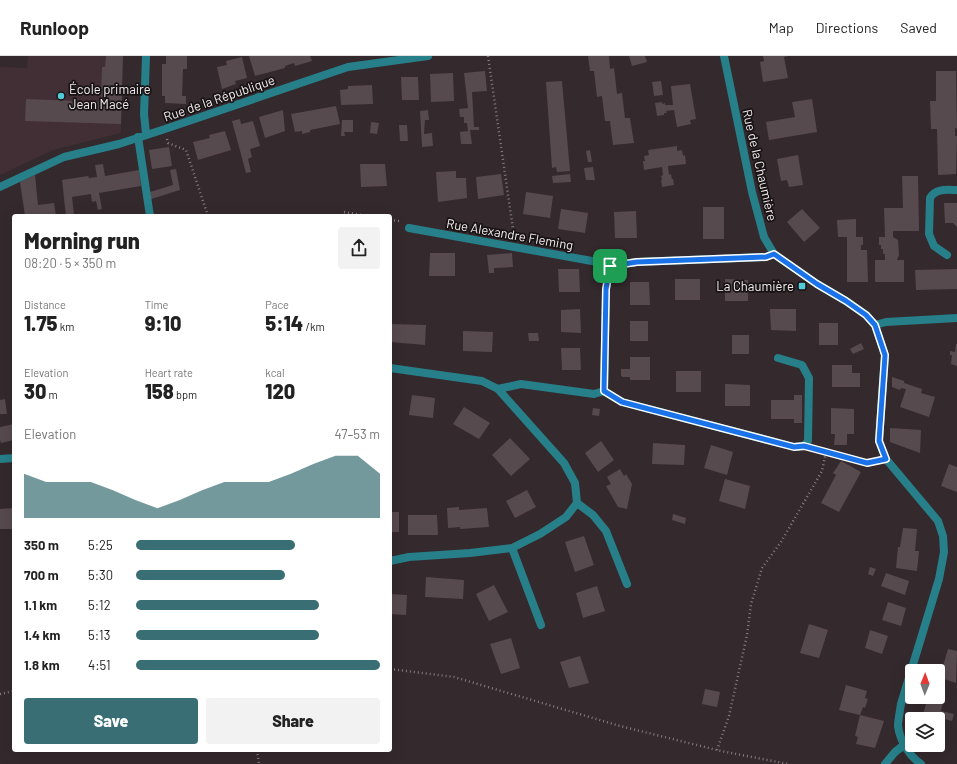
<!DOCTYPE html>
<meta charset="utf-8">
<style>
body{margin:0;font-family:Barlow,sans-serif;background:#f2f2f2;color:#222;height:100vh;display:flex;flex-direction:column;font-size:15px;white-space:nowrap}
*{box-sizing:border-box;margin:0}
p{font-size:13px;color:#767676}
.icon{flex:none;width:22px;height:22px;fill:none;stroke:currentColor;stroke-width:2;stroke-linecap:round;stroke-linejoin:round}
.map{position:relative;flex:1;overflow:hidden}
.sheet{position:absolute;left:12px;top:158px;width:380px;height:538px;display:flex;flex-direction:column;background:#fff;border-radius:4px;box-shadow:0 4px 16px #0002}
.sheet>*{flex:none}
.needle{width:26px;rotate:1deg}
.tools{position:absolute;left:905px;top:608px;display:grid;gap:8px}
.tools a{display:grid;place-items:center;width:40px;height:40px;border-radius:4px;background:#fff;box-shadow:0 4px 16px #0002;font-size:20px}
.pin{position:absolute;display:grid;place-items:center;width:34px;height:34px;color:#fff;margin:-17px;border-radius:8px;box-shadow:0 2px 6px #0006}
.round{display:grid;place-items:center;flex:none;width:42px;height:42px;border-radius:4px;background:#f2f2f2}
.head{display:flex;align-items:center;justify-content:space-between;height:68px;padding:0 12px}
h1{font-size:22px;font-weight:800;line-height:30px}
.figures{display:grid;grid-template-columns:repeat(3,1fr);gap:6px;height:68px;padding:4px 12px}
.figures div{display:grid;align-content:center}
.figures b{font-size:20px;font-weight:800}
.figures small{font-size:11px;font-weight:400}
.figures p{font-size:11px}
.chart{height:112px;padding:8px 12px}
.chart p{display:flex;justify-content:space-between}
.chart svg{width:100%;height:72px;margin-top:4px;fill:#386e74;opacity:.7}
.primary-button{display:flex;gap:8px;margin-top:auto;padding:8px 12px}
.primary-button a{flex:1;height:46px;border-radius:4px;background:#386e74;color:#fff;font-size:16px;font-weight:800;line-height:46px;text-align:center}
.primary-button a+a{background:#f2f2f2;color:#222}
ul{padding:0 12px;list-style:none;font-size:13px}
li{display:grid;grid-template-columns:64px 48px 1fr;align-items:center;height:30px}
li i{height:10px;border-radius:5px;background:#386e74}
header{display:flex;align-items:center;gap:24px;box-sizing:border-box;height:56px;padding:0 20px;background:#fff;border-bottom:1px solid #e0e0e0}
header strong{font-size:19px}
nav{display:flex;gap:22px;margin-inline-start:auto;font-size:14px}
.map>svg:first-child{display:block}
</style>
<header>
<strong>Runloop</strong>
<nav><a>Map</a><a>Directions</a><a>Saved</a></nav>
</header>
<div class="map">
<svg width="957" height="708" viewBox="0 0 957 708">
<rect width="100%" height="100%" fill="#34292c"/>
<path fill="#422f35" d="M 28,0 L 122,0 L 121,77 L 53,94 L 0,119 L 0,11 L 27,12 Z"/>
<path fill="#574a4e" d="M 106,0 L 123,0 L 121,68 L 25,65 L 26,43 L 101,46 L 102,11 L 105,11 Z
M 166,0 L 187,0 L 187,13 L 183,13 L 182,40 L 186,40 L 186,48 L 165,47 L 165,40 L 162,40 L 162,8 L 166,8 Z
M 249,0 L 310,0 L 312,5 L 295,10 L 294,7 L 285,10 L 285,12 L 255,20 Z
M 588,0 L 609,0 L 610,13 L 614,12 L 617,38 L 622,37 L 625,62 L 630,62 L 634,87 L 613,89 L 610,65 L 605,65 L 602,40 L 597,41 L 594,15 L 590,15 Z
M 629,0 L 645,0 L 647,6 L 632,10 Z
M 763,0 L 788,0 L 784,1 L 788,22 L 763,26 L 760,6 L 764,5 Z
M 242,1 L 247,22 L 235,25 L 236,28 L 222,33 L 217,11 L 227,9 L 226,5 Z
M 485,15 L 487,35 L 472,36 L 474,71 L 479,71 L 479,74 L 470,74 L 472,88 L 461,88 L 460,76 L 468,75 L 467,67 L 464,67 L 464,61 L 460,61 L 459,53 L 468,52 L 464,17 Z
M 936,15 L 956,15 L 957,73 L 955,72 L 955,80 L 957,80 L 956,118 L 938,119 L 937,73 L 931,73 L 930,45 L 936,45 Z
M 453,17 L 454,45 L 431,46 L 430,18 Z
M 401,21 L 418,21 L 419,44 L 402,44 Z
M 562,25 L 570,115 L 557,116 L 556,111 L 552,112 L 546,26 Z
M 661,25 L 663,39 L 654,40 L 652,26 Z
M 690,28 L 696,63 L 690,64 L 691,68 L 677,71 L 674,54 L 666,55 L 667,57 L 664,57 L 664,59 L 657,60 L 655,47 L 662,46 L 662,48 L 665,47 L 665,49 L 673,49 L 671,30 Z
M 372,29 L 373,48 L 341,49 L 340,34 L 348,33 L 348,30 Z
M 812,43 L 817,76 L 769,84 L 766,66 L 795,61 L 792,46 Z
M 336,50 L 340,68 L 310,74 L 310,76 L 302,78 L 302,75 L 295,76 L 291,58 Z
M 283,54 L 285,75 L 265,82 L 259,61 Z
M 428,54 L 429,64 L 425,64 L 424,78 L 432,77 L 433,90 L 422,91 L 420,55 Z
M 240,63 L 241,68 L 253,65 L 260,90 L 250,93 L 252,101 L 248,103 L 251,116 L 246,117 L 232,65 Z
M 342,64 L 353,64 L 353,76 L 344,76 L 345,80 L 341,80 Z
M 371,66 L 379,67 L 377,78 L 370,77 Z
M 399,69 L 407,69 L 408,85 L 400,85 Z
M 225,75 L 231,94 L 198,104 L 193,86 L 210,82 L 209,79 Z
M 677,90 L 677,95 L 682,94 L 683,100 L 685,99 L 686,108 L 668,110 L 669,119 L 671,118 L 672,123 L 673,123 L 674,129 L 662,131 L 661,124 L 662,124 L 661,120 L 663,119 L 662,111 L 644,114 L 643,105 L 645,105 L 644,100 L 649,99 L 648,94 Z
M 169,91 L 172,110 L 152,113 L 149,94 Z
M 590,94 L 592,106 L 588,106 L 586,95 Z
M 798,99 L 803,129 L 789,131 L 787,124 L 781,125 L 777,103 Z
M 103,108 L 105,120 L 139,114 L 141,130 L 99,137 L 102,153 L 98,154 L 96,145 L 92,146 L 91,138 L 72,141 L 74,158 L 66,160 L 62,124 L 88,120 L 89,122 L 97,121 L 95,109 Z
M 360,108 L 385,108 L 387,130 L 361,131 Z
M 593,111 L 595,124 L 586,124 L 584,112 Z
M 176,113 L 180,134 L 151,143 L 150,136 L 173,129 L 170,114 Z
M 456,115 L 456,122 L 466,122 L 467,142 L 438,146 L 436,116 Z
M 501,118 L 504,139 L 478,143 L 476,121 Z
M 570,118 L 571,126 L 553,127 L 552,120 Z
M 35,119 L 38,149 L 54,147 L 56,160 L 25,160 L 20,126 Z
M 902,120 L 918,120 L 919,175 L 893,175 L 893,181 L 898,184 L 899,199 L 897,204 L 904,204 L 904,226 L 875,226 L 875,204 L 885,204 L 885,198 L 883,198 L 883,193 L 881,193 L 881,189 L 879,189 L 879,181 L 885,181 L 884,152 L 903,152 Z
M 526,136 L 553,140 L 550,162 L 523,158 Z
M 944,147 L 957,147 L 957,171 L 953,167 L 945,167 Z
M 703,151 L 724,151 L 724,183 L 703,183 Z
M 561,153 L 588,157 L 585,177 L 558,173 Z
M 802,153 L 820,172 L 804,186 L 787,166 Z
M 636,155 L 637,182 L 615,182 L 614,156 Z
M 856,163 L 856,181 L 863,181 L 863,189 L 861,189 L 861,194 L 867,194 L 868,226 L 847,226 L 847,181 L 838,181 L 837,164 Z
M 430,197 L 455,197 L 455,220 L 429,220 Z
M 512,197 L 513,211 L 494,212 L 494,217 L 489,217 L 487,199 Z
M 558,213 L 579,213 L 580,236 L 559,236 Z
M 957,213 L 957,233 L 916,234 L 915,214 Z
M 675,223 L 700,223 L 700,244 L 675,244 Z
M 725,223 L 748,224 L 748,245 L 725,245 Z
M 630,226 L 649,226 L 650,249 L 630,249 Z
M 580,253 L 581,277 L 561,276 L 561,254 Z
M 770,253 L 796,253 L 796,275 L 771,274 Z
M 630,265 L 648,265 L 648,285 L 630,285 Z
M 819,267 L 838,267 L 838,289 L 819,289 Z
M 390,268 L 426,269 L 425,289 L 390,286 Z
M 463,275 L 493,276 L 492,296 L 463,295 Z
M 528,277 L 538,277 L 539,285 L 529,285 Z
M 732,279 L 749,279 L 749,298 L 732,298 Z
M 861,287 L 864,293 L 853,298 L 850,293 Z
M 956,288 L 957,288 L 957,310 L 951,308 L 952,299 L 950,299 L 950,295 L 955,296 Z
M 561,292 L 580,292 L 581,314 L 562,314 Z
M 630,301 L 650,301 L 650,324 L 630,324 L 630,321 L 623,321 L 621,320 L 621,313 L 630,313 Z
M 832,309 L 852,309 L 852,317 L 860,317 L 860,331 L 832,331 Z
M 676,315 L 701,315 L 701,336 L 676,336 Z
M 892,321 L 904,325 L 904,327 L 922,333 L 921,337 L 935,341 L 929,361 L 900,351 L 906,333 L 901,332 L 900,334 L 892,331 Z
M 725,328 L 750,329 L 750,350 L 725,350 Z
M 412,339 L 435,342 L 433,362 L 409,359 Z
M 794,339 L 802,339 L 802,367 L 794,367 L 794,363 L 771,363 L 771,344 L 794,344 Z
M 5,343 L 7,358 L 0,358 L 0,344 Z
M 464,351 L 490,367 L 479,383 L 453,368 Z
M 593,352 L 600,353 L 599,360 L 592,359 Z
M 831,352 L 854,353 L 854,378 L 847,378 L 847,389 L 834,389 L 835,378 L 831,378 Z
M 14,368 L 14,384 L 1,387 L 0,384 L 0,371 Z
M 890,372 L 921,374 L 920,397 L 890,386 Z
M 510,382 L 530,403 L 511,420 L 492,399 Z
M 601,385 L 614,404 L 598,416 L 585,397 Z
M 653,387 L 685,389 L 684,409 L 652,408 Z
M 711,389 L 733,396 L 727,419 L 704,412 Z
M 841,405 L 861,416 L 839,456 L 821,447 L 836,419 L 833,417 Z
M 949,408 L 957,411 L 957,436 L 941,430 Z
M 620,413 L 624,420 L 626,418 L 632,428 L 627,453 L 618,451 L 606,430 L 611,428 L 607,421 Z
M 725,423 L 750,430 L 745,453 L 719,445 Z
M 527,434 L 536,451 L 515,462 L 506,445 Z
M 459,451 L 459,454 L 487,452 L 489,471 L 460,473 L 460,471 L 448,472 L 447,452 Z
M 14,452 L 14,473 L 0,473 L 0,453 Z
M 390,456 L 399,456 L 399,476 L 390,476 Z
M 673,458 L 686,462 L 685,468 L 672,464 Z
M 408,459 L 437,459 L 438,479 L 408,479 Z
M 903,472 L 917,473 L 915,495 L 919,495 L 917,515 L 896,512 L 898,491 L 900,491 Z
M 584,480 L 594,509 L 575,516 L 565,486 Z
M 870,511 L 876,513 L 873,520 L 868,518 Z
M 886,517 L 909,525 L 905,539 L 881,530 Z
M 426,521 L 464,524 L 463,543 L 425,541 Z
M 494,529 L 508,556 L 489,565 L 476,538 Z
M 597,530 L 605,555 L 583,562 L 576,537 Z
M 390,538 L 407,539 L 406,559 L 390,558 Z
M 888,546 L 906,552 L 901,570 L 882,564 Z
M 809,568 L 828,574 L 819,602 L 800,597 Z
M 870,574 L 888,580 L 882,598 L 865,592 Z
M 511,582 L 520,612 L 501,618 L 490,588 Z
M 948,593 L 957,595 L 956,627 L 938,621 L 941,609 L 943,610 Z
M 580,600 L 589,627 L 569,632 L 560,606 Z
M 846,629 L 867,635 L 865,642 L 868,643 L 865,652 L 863,651 L 860,659 L 839,654 Z
M 705,633 L 720,636 L 717,651 L 702,648 Z
M 938,640 L 944,642 L 941,655 L 954,658 L 952,665 L 945,663 L 946,660 L 940,658 L 939,662 L 923,658 L 928,641 L 938,641 Z
M 860,659 L 884,665 L 875,692 L 856,688 L 858,681 L 855,680 Z"/>
<g fill="none" stroke-linecap="round" stroke-linejoin="round">
<path stroke="#877d80" stroke-width="2.5" stroke-dasharray="1 3" stroke-linecap="butt" d="M 488,0 L 514,180
M 167,83 L 168,87 L 186,94 L 208,160
M 344,160 L 344,156 L 368,160
M 390,164 L 399,165
M 816,393 L 867,407 L 875,405
M 390,613 L 454,621 L 620,670 L 721,695 L 788,708
M 0,638 L 14,635
M 257,694 L 259,708
M 717,694 L 729,660 L 747,579 L 751,548 L 762,512 L 781,486 L 822,415 L 826,396"/>
<path stroke="#267f89" stroke-width="8" d="M 138,81 L 150,160
M 947,199 L 934,190 L 929,178 L 930,142 C 936,132 947,134 957,134
M 885,708 L 895,696 L 904,689"/>
<path stroke="#267f89" stroke-width="8" d="M 724,0 L 752,136 L 764,181 L 774,198 L 817,228 L 846,245 L 866,259 L 875,269 L 885,299 L 879,385 L 886,403 L 938,465 L 943,480 L 944,496 L 939,523 L 901,648 C 900,655 898,664 898,670 C 900,685 909,700 921,708
M 146,78 L 144,58 L 146,0
M 0,131 L 64,101 L 119,88 L 162,74 L 348,11 L 428,0
M 409,172 L 592,205 L 610,210 L 637,206 L 766,201 L 774,198
M 610,210 L 606,233 L 604,335 L 622,346 L 794,391 L 804,390 L 808,385 L 809,322 L 802,309 L 778,302
M 875,269 L 886,266 L 957,262
M 390,312 L 482,325 L 498,333 L 564,407 L 575,427 L 577,447 L 593,459 L 606,475 L 627,528
M 498,333 L 521,328 L 594,338 L 604,335
M 0,403 L 14,402
M 512,492 L 540,478 L 566,461 L 577,447
M 390,505 L 409,501 L 470,497 L 512,492 L 541,569"/>
</g>
<g fill="none" stroke-linecap="round" stroke-linejoin="round">
<defs>
<path id="route" d="M 774,198 L 817,228 L 846,245 L 866,259 L 875,269 L 885,299 L 879,385 L 886,403 L 867,407 L 804,390 L 794,391 L 622,346 L 604,335 L 606,233 L 610,210 L 637,206 L 766,201 Z"/>
</defs>
<use href="#route" stroke="#fff" stroke-width="8"/>
<use href="#route" stroke="#1a73e8" stroke-width="5"/>
</g>
<g fill="#52cbd9" stroke="#181314" stroke-width="1.5">
<circle cx="61" cy="40" r="4"/>
<rect x="798" y="226" width="8" height="8" rx="2"/>
</g>
<g text-anchor="middle" dominant-baseline="central" stroke-width="3.5" stroke-linejoin="round" paint-order="stroke">
<g font-size="13" fill="#f4ecee" stroke="#181314" text-anchor="start">
<text x="69" y="33">École primaire<tspan x="69" dy="15">Jean Macé</tspan></text>
<text x="794" y="230" text-anchor="end">La Chaumière</text>
</g>
<g font-size="13" fill="#f4ecee" stroke="#181314">
<text transform="translate(219 42) rotate(-19)">Rue de la République</text>
<text transform="translate(760 109) rotate(77)">Rue de la Chaumière</text>
<text transform="translate(510 178) rotate(10)">Rue Alexandre Fleming</text>
</g>
</g>
</svg>
<div class="tools">
<a><svg class="needle" viewBox="-14 -14 28 28"><path d="M0-13l5 13h-10z" fill="#e53935"/><path d="M0 13l5-13h-10z" fill="#767676"/></svg></a>
<a><svg class="icon" aria-label="layers" viewBox="0 0 24 24"><path d="M12 4l9 5-9 5-9-5zM3 14l9 5 9-5"/></svg></a>
</div>
<div class="pin" style="left:610px;top:210px;background:#1e9e55"><svg class="icon" aria-label="arrive" viewBox="0 0 24 24"><path d="M6 21V4h12l-3 4 3 4H6"/></svg></div>
<section class="sheet">
<div class="head"><div><h1>Morning run</h1><p>08:20 · 5 × 350 m</p></div><a class="round"><svg class="icon" aria-label="share" viewBox="0 0 24 24"><path d="M12 15V3M7 8l5-5 5 5M5 13v7h14v-7"/></svg></a></div>
<div class="figures">
<div><p>Distance</p><b>1.75<small> km</small></b></div>
<div><p>Time</p><b>9:10</b></div>
<div><p>Pace</p><b>5:14<small> /km</small></b></div>
</div>
<div class="figures">
<div><p>Elevation</p><b>30<small> m</small></b></div>
<div><p>Heart rate</p><b>158<small> bpm</small></b></div>
<div><p>kcal</p><b>120</b></div>
</div>
<div class="chart"><p><span>Elevation</span>47–53 m</p>
<svg viewBox="0 0 160 44" preserveAspectRatio="none"><path d="M0 44V17L10 22L20 22L30 22L40 27L50 33L60 38L70 33L80 27L90 22L100 22L110 22L120 17L130 11L140 6L150 6L160 17V44z"/></svg>
</div>
<ul>
<li><b>350 m</b>5:25<i style="width:65%"></i></li>
<li><b>700 m</b>5:30<i style="width:61%"></i></li>
<li><b>1.1 km</b>5:12<i style="width:75%"></i></li>
<li><b>1.4 km</b>5:13<i style="width:75%"></i></li>
<li><b>1.8 km</b>4:51<i style="width:100%"></i></li>
</ul>
<div class="primary-button"><a>Save</a><a>Share</a></div>
</section>
</div>
